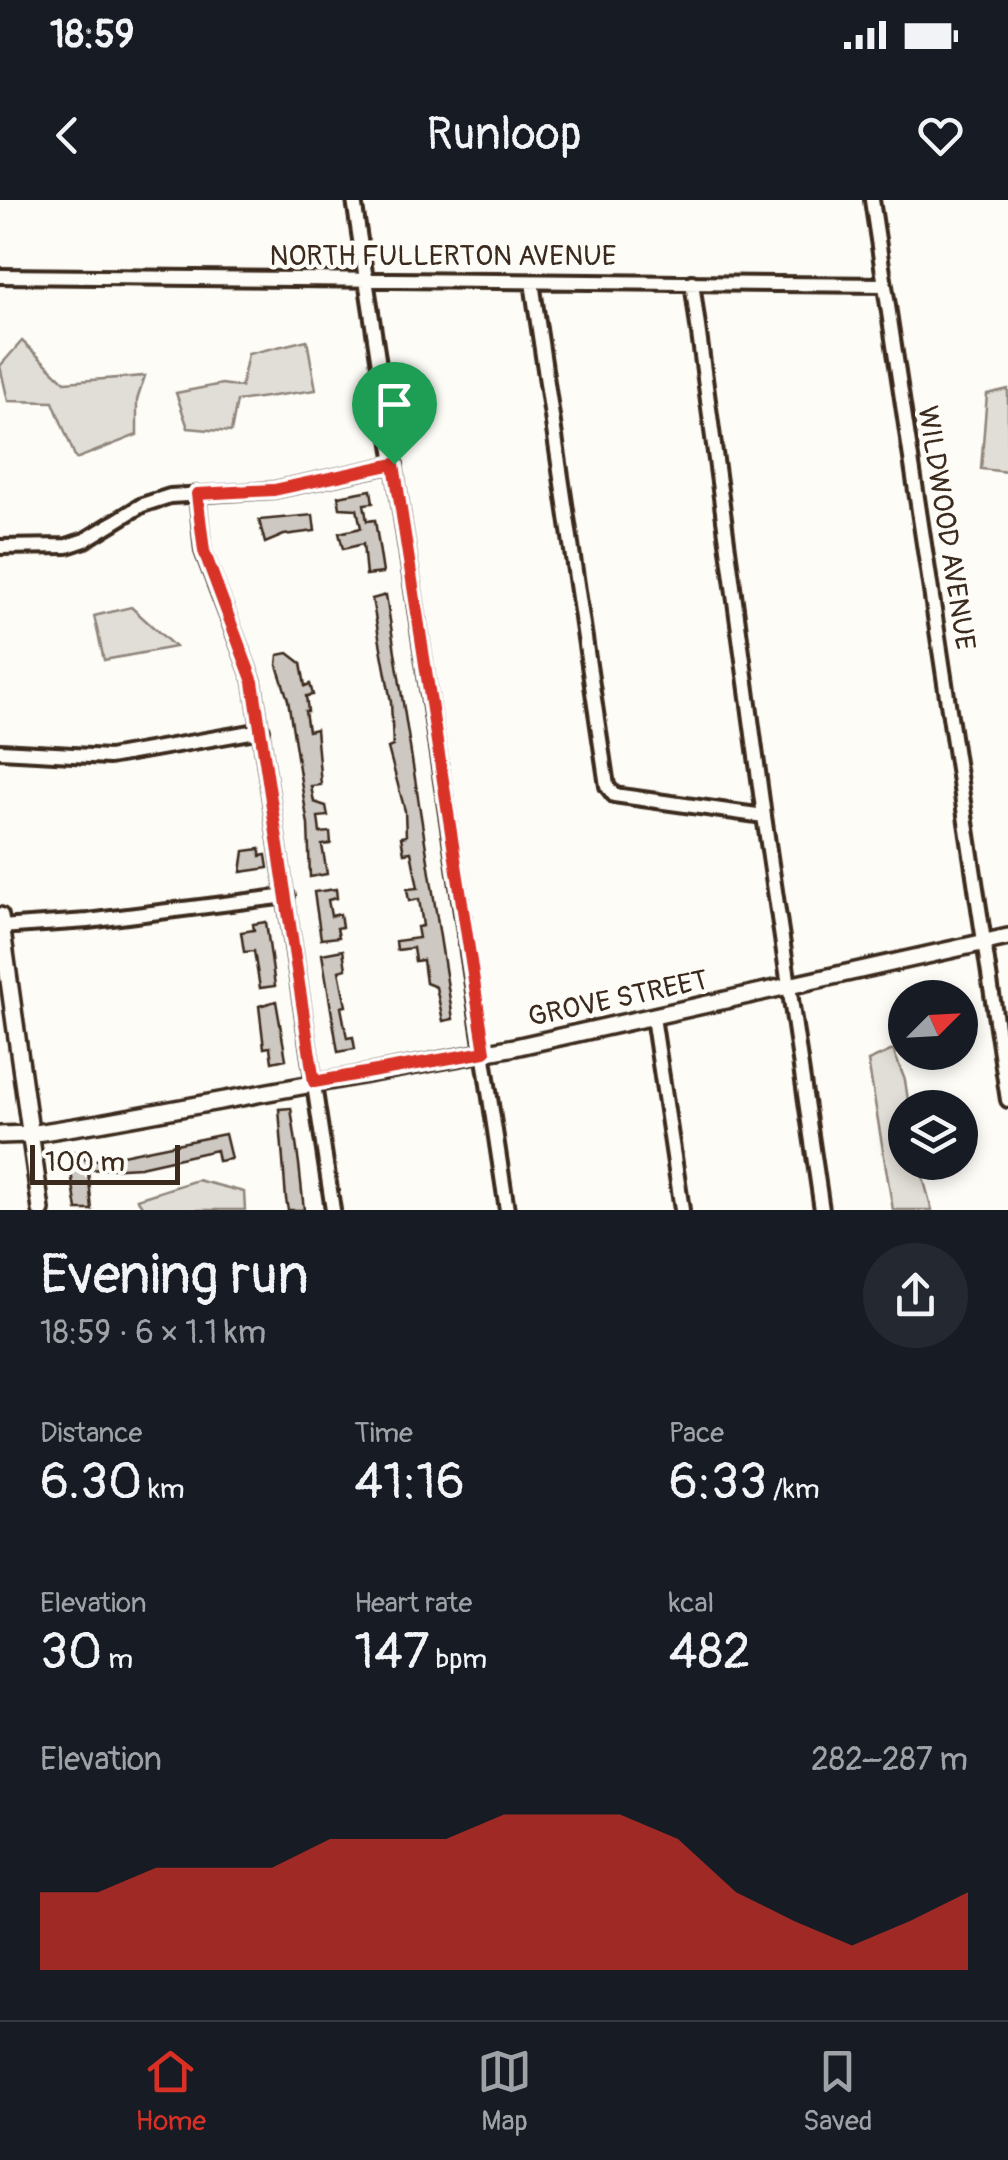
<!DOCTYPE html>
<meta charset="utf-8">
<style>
body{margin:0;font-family:Pangolin,sans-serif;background:#242831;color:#f1f3f6;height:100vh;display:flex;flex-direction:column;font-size:38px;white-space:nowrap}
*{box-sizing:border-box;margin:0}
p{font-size:32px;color:#9ea1a6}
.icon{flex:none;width:55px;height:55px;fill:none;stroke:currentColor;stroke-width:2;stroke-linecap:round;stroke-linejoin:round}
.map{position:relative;height:1010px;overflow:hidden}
.drawer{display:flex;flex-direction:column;background:#171b24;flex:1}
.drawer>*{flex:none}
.needle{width:65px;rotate:66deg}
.controls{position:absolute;left:888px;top:780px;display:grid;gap:20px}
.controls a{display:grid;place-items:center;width:90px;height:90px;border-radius:50%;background:#171b24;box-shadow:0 5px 15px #0003;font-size:50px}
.scale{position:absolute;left:30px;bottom:25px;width:150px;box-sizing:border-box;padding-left:10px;border:5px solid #3b2a1e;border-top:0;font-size:28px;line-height:35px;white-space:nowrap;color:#3b2a1e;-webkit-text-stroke:8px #fdfcf7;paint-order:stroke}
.pin{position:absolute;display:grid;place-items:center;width:85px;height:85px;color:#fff;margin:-102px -42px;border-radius:50% 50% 50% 0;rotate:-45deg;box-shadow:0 0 10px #0007}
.pin .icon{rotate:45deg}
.round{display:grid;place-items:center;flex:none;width:105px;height:105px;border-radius:52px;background:#242831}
.headline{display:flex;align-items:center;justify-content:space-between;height:170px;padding:0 40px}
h1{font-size:55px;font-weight:600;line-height:75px}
.stats{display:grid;grid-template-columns:repeat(3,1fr);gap:15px;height:170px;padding:10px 40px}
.stats div{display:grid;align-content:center}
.stats b{font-size:50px;font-weight:600}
.stats small{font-size:28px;font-weight:400}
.stats p{font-size:28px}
.chart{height:280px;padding:20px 40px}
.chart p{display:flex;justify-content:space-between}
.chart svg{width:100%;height:180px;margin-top:10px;fill:#d93025;opacity:.7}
.status{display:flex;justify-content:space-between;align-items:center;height:70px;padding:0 50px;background:#171b24;direction:ltr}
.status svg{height:28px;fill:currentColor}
header{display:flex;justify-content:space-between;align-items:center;height:130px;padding:0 40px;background:#171b24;font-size:45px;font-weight:600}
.tabs{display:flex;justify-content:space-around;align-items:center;height:140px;border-top:2px solid #363941;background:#171b24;font-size:28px;color:#9ea1a6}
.tabs a{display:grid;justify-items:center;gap:5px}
.tabs .on{color:#d93025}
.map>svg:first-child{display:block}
</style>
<div class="status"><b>18:59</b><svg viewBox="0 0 49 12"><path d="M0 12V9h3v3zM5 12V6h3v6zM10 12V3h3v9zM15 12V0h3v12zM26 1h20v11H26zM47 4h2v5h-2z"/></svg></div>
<header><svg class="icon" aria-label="back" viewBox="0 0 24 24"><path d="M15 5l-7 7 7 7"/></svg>Runloop<svg class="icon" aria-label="heart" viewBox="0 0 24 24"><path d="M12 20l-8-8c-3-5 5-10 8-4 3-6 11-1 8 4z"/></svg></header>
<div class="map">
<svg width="1008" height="1010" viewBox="0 0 1008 1010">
<rect width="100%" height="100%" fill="#fdfcf7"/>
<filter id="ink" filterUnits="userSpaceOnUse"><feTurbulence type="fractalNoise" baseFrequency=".01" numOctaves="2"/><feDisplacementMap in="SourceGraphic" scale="20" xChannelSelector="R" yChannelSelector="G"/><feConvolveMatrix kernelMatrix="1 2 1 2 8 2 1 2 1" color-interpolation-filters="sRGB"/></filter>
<g filter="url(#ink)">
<path fill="#e1ded7" stroke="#8e847a" stroke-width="2.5" d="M 307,140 L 316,190 L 237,201 L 231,232 L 188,228 L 176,193 L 222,184 L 241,187 L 248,154 Z
M 22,141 L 65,182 L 145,176 L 137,200 L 137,235 L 76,259 L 53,202 L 8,201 L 0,166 Z
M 1008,189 L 1008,272 L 981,269 L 987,194 Z
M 131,407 L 175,447 L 104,460 L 94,416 Z
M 893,850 L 905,880 L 909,907 L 905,908 L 905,962 L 919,963 L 932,1010 L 893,1010 L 868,861 Z
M 197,980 L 244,992 L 245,1010 L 145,1010 L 137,999 Z"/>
<path fill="#cdc8c2" stroke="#3b2a1e" stroke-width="2.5" d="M 371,290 L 373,303 L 364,304 L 367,321 L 375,320 L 383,373 L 366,375 L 363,344 L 343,349 L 339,333 L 361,328 L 357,309 L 340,308 L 338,296 Z
M 313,315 L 315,331 L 284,335 L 265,343 L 259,320 Z
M 386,395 L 453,819 L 443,821 L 436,787 L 426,783 L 423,760 L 415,761 L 413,748 L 397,750 L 396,741 L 419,738 L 417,727 L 423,726 L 419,699 L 409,701 L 407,689 L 418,688 L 411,652 L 404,653 L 401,637 L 406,636 L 405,611 L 388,548 L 393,546 L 391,502 L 372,399 Z
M 288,453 L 301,463 L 305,486 L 310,484 L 313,495 L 306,496 L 308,511 L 305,511 L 308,531 L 316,529 L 321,585 L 311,586 L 314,602 L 326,606 L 328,616 L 318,617 L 320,633 L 330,632 L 331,644 L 322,645 L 327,674 L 310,677 L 308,625 L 288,500 L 277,465 L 278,455 Z
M 260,649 L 260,656 L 266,655 L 268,668 L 241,672 L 244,651 Z
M 336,689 L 337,698 L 328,700 L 331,716 L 340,714 L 342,727 L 337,728 L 339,737 L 321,739 L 314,692 Z
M 266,722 L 275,786 L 260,788 L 254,751 L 244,752 L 241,732 L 254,730 L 253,724 Z
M 343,750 L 346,769 L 339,771 L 346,806 L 341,807 L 347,838 L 353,837 L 355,849 L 338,852 L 322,754 Z
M 276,801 L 286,859 L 272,862 L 270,847 L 264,848 L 259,806 Z
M 291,908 L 299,964 L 304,1010 L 288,1010 L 286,999 L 279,909 Z
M 225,934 L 231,959 L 218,961 L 216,950 L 140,967 L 88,970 L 92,1010 L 77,1010 L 68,953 L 83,951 L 84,959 L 98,960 Z"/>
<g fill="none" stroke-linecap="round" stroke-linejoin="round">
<defs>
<path id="minor" d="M 354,0 L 507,1010
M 872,0 L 1008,900
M 0,76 L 885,85
M 532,82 L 607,586 L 614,595 L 764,616
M 692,82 L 764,616 L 822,1010
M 197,294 L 203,351 L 253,482 L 333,1010
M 0,347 L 67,346 L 85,340 L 142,305 L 170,296 L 274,290 L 395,264
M 0,551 L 109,557 L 262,530
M 0,727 L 88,721 L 287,696
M 653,817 L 682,1010"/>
<path id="major" d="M 0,716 L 41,1010
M 0,935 L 30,934 L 99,923 L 515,847 L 1008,737"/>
</defs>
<use href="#minor" stroke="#3b2a1e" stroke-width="20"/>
<use href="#major" stroke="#3b2a1e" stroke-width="22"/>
<use href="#minor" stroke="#fdfcf7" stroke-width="12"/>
<use href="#major" stroke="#fdfcf7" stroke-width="15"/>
</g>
</g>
<g fill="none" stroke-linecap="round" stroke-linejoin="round" filter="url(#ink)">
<defs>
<path id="route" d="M 394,264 L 485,852 L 314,882 L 253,482 L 204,351 L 197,294 L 274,290 Z"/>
</defs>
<use href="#route" stroke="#fff" stroke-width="20"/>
<use href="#route" stroke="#d93025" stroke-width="12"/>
</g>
<g text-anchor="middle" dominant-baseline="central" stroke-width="9" stroke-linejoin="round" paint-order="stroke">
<g font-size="28" fill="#3b2a1e" stroke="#fdfcf7">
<text x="443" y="56">NORTH FULLERTON AVENUE</text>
<text transform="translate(946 328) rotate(81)">WILDWOOD AVENUE</text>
<text transform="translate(618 799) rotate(-12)">GROVE STREET</text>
</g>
</g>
</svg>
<div class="controls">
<a><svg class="needle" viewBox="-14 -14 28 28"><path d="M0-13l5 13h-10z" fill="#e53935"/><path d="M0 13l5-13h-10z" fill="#9ea1a6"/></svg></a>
<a><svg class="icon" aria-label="layers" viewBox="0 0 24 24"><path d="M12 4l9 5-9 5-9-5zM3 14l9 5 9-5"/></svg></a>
</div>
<div class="scale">100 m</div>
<div class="pin" style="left:394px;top:264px;background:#1e9e55"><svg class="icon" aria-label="arrive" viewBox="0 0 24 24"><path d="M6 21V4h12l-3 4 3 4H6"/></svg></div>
</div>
<section class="drawer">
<div class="headline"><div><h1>Evening run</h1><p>18:59 · 6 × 1.1 km</p></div><a class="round"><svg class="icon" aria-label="share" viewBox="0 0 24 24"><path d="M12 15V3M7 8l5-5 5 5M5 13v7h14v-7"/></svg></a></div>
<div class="stats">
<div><p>Distance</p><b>6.30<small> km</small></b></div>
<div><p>Time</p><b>41:16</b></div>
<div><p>Pace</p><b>6:33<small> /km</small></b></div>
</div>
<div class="stats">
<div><p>Elevation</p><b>30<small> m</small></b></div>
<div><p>Heart rate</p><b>147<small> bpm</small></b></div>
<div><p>kcal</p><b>482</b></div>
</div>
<div class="chart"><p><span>Elevation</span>282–287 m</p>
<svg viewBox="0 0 160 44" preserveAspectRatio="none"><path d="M0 44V25L10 25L20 19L30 19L40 19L50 12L60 12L70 12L80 6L90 6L100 6L110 12L120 25L130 32L140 38L150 32L160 25V44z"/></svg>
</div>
</section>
<nav class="tabs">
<a class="on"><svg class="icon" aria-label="home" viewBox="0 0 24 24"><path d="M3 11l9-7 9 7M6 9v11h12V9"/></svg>Home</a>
<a><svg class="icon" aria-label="map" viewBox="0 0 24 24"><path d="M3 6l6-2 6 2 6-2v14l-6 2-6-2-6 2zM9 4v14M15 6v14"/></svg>Map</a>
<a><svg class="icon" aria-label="saved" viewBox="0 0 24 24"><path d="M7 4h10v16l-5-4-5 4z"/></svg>Saved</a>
</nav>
